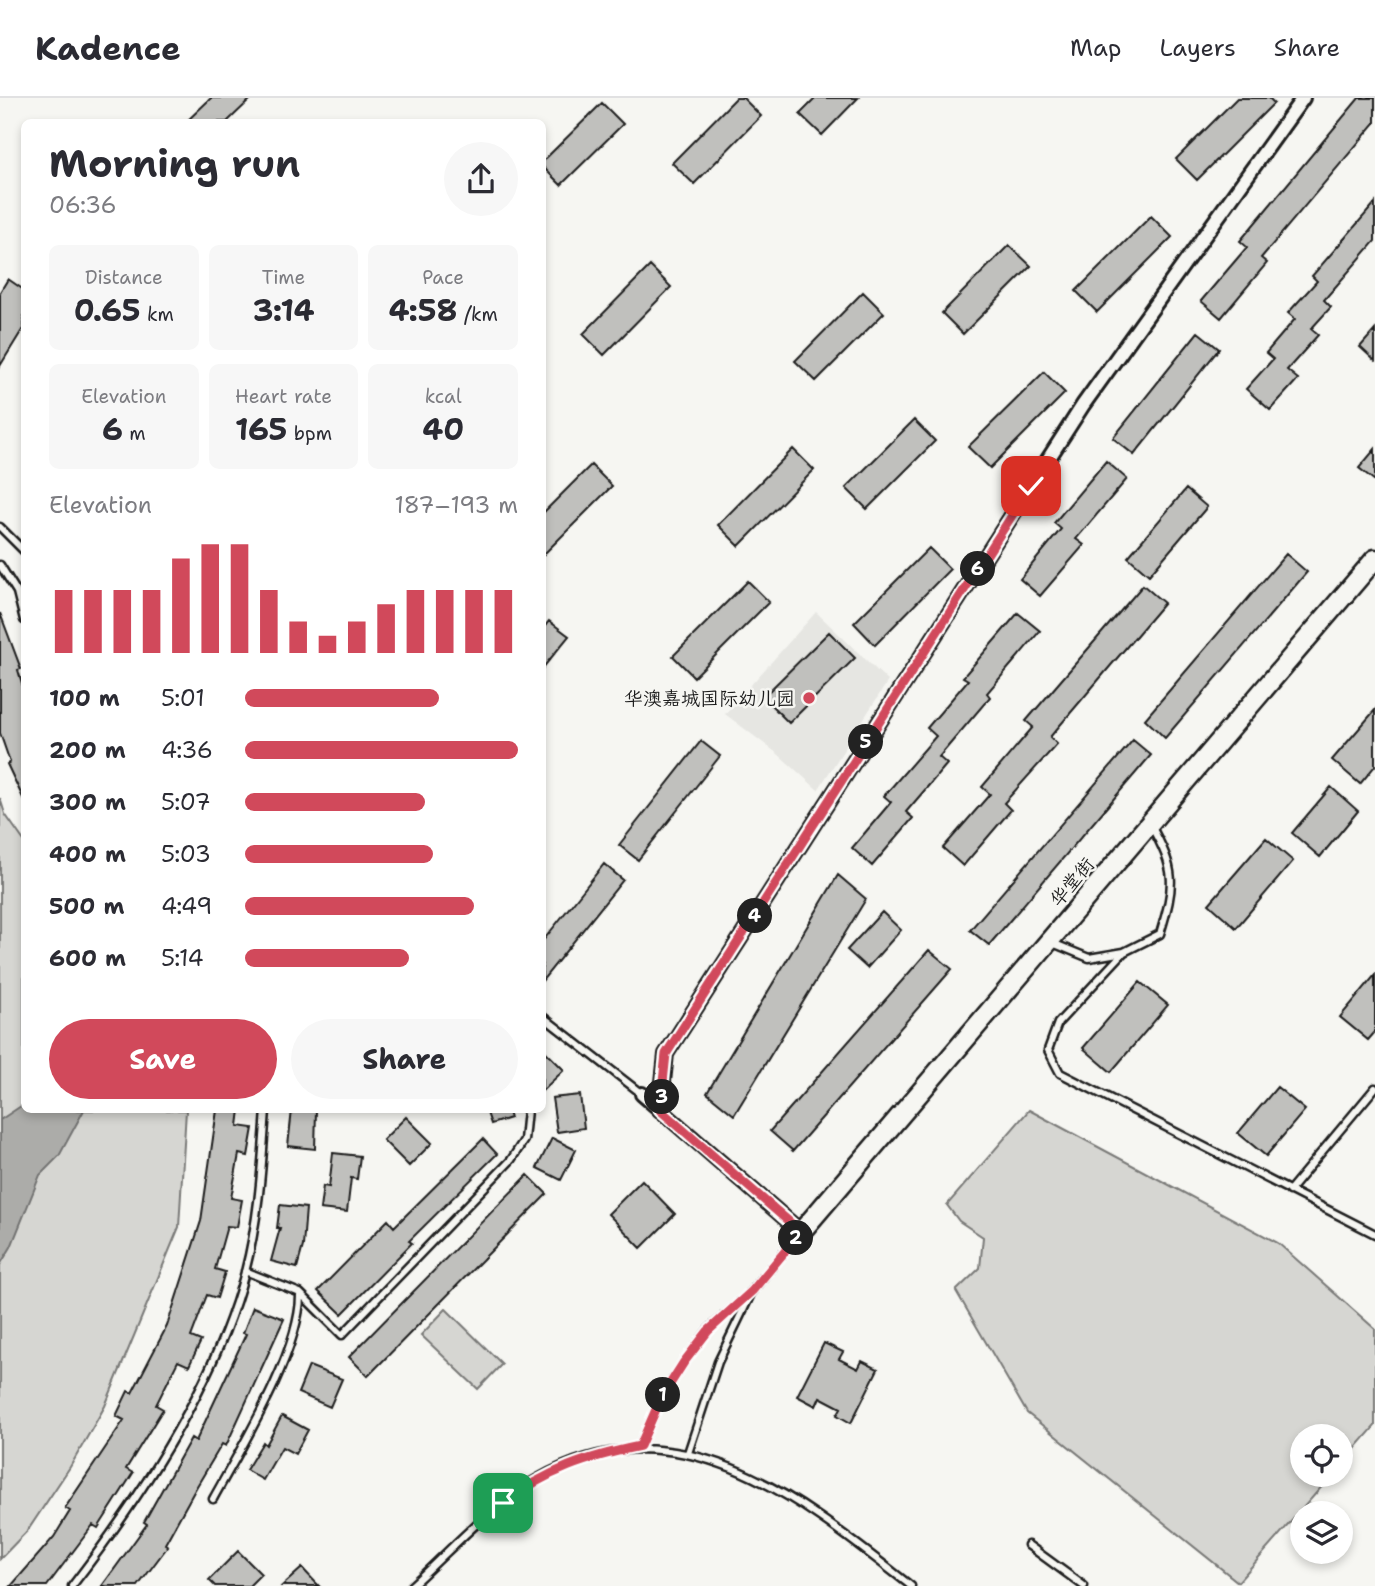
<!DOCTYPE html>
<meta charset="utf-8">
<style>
body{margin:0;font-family:"Shantell Sans","LXGW WenKai TC",sans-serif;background:#f7f7f7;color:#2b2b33;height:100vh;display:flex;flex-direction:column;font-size:26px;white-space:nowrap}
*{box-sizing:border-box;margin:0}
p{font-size:23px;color:#7c7c81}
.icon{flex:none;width:38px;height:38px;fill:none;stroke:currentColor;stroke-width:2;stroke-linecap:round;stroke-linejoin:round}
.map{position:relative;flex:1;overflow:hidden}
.drawer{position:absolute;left:21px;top:21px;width:525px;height:994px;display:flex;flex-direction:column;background:#fff;border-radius:10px;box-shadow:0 4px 10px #0003}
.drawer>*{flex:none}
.buttons{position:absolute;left:1290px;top:1326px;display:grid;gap:14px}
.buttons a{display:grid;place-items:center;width:63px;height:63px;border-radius:50%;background:#fff;box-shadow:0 4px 10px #0003;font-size:35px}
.pin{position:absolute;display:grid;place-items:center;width:60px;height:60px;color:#fff;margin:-30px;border-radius:14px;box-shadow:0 4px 10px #0006}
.km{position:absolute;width:35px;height:35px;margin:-18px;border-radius:50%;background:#222;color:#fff;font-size:19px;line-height:35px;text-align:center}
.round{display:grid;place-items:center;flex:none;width:74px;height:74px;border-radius:37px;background:#f7f7f7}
.head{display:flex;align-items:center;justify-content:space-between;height:119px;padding:0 28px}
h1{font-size:38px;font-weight:700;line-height:52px}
.metrics{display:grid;grid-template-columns:repeat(3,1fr);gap:10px;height:119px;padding:7px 28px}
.metrics div{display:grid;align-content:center;border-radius:10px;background:#f7f7f7;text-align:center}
.metrics b{font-size:30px;font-weight:700}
.metrics small{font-size:19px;font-weight:400}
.metrics p{font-size:19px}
.chart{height:196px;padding:14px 28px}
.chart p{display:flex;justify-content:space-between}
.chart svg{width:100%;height:126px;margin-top:7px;stroke:#d1495b;stroke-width:6}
.action{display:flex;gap:14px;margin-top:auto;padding:14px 28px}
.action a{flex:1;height:80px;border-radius:42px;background:#d1495b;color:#fff;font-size:28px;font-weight:700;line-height:80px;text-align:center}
.action a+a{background:#f7f7f7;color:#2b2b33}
ul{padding:0 28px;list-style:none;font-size:23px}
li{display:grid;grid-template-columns:112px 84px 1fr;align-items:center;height:52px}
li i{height:18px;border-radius:9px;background:#d1495b}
header{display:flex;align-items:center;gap:42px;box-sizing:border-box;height:98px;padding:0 35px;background:#fff;border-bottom:2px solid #e1e1e2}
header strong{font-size:33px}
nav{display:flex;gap:38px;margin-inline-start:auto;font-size:24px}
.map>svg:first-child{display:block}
</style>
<header>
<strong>Kadence</strong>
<nav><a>Map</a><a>Layers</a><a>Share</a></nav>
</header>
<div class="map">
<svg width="1375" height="1488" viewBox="0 0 1375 1488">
<rect width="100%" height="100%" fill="#f6f6f2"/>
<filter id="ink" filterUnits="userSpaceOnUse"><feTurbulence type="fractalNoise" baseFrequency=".0143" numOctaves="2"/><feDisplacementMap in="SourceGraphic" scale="14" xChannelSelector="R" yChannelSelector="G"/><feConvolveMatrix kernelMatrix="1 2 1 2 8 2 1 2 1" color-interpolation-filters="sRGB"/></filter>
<g filter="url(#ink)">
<path fill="#e6e6e2" d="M 816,514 L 888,583 L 818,692 L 778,656 L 725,616 Z"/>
<path fill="#d6d6d2" stroke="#797977" stroke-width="2" d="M 0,700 L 5,716 L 24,743 L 24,1012 L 186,1012 L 179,1129 L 105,1308 L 70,1369 L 28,1432 L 0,1461 Z
M 1029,1012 L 1278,1145 L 1375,1231 L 1375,1328 L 1341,1367 L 1340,1339 L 1302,1339 L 1302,1377 L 1332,1377 L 1238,1484 L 1027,1315 L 956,1193 L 980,1170 L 983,1139 L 959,1123 L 947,1107 Z
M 446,1211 L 502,1266 L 478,1291 L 421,1237 Z"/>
<path fill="#acaca9" stroke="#727271" stroke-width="2" d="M 24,1006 L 24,1012 L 84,1012 L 59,1058 L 40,1077 L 11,1149 L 0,1167 L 0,1022 Z"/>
<path fill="#c0c0bd" stroke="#1c1c1c" stroke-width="2" d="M 211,0 L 252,0 L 227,24 L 186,24 Z
M 736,0 L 743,0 L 761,18 L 694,86 L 672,65 Z
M 816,0 L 858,0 L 822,37 L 800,16 Z
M 1237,0 L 1269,0 L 1274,5 L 1197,82 L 1176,61 Z
M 1359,0 L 1375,0 L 1375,25 L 1261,160 L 1267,165 L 1221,220 L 1201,203 L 1247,149 L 1240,143 Z
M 602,5 L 623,26 L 561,87 L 542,68 L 542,64 Z
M 1375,105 L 1375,143 L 1324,202 L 1331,209 L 1311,231 L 1318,237 L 1287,272 L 1298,281 L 1270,312 L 1246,291 L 1273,261 L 1266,255 L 1295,221 L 1288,215 L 1317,183 L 1312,178 Z
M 1151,118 L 1172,139 L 1097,214 L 1076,193 Z
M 1009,147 L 1031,168 L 963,236 L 942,215 Z
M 650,168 L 671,189 L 604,257 L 583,236 Z
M 8,181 L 24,192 L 24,229 L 0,268 L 0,194 Z
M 863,194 L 884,215 L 816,283 L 795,263 Z
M 1375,232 L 1375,263 L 1360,249 Z
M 1198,234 L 1219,251 L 1134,357 L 1113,340 Z
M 1044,274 L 1065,295 L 990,370 L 968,349 Z
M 914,322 L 935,343 L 867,411 L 846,390 Z
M 793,351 L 814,372 L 739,448 L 718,427 Z
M 1375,351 L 1375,383 L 1359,370 Z
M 1106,363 L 1127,381 L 1076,441 L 1084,447 L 1040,498 L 1020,481 L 1061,431 L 1054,425 Z
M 591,367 L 612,388 L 542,458 L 542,416 Z
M 1186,391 L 1207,409 L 1149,477 L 1128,459 Z
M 929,450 L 950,471 L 875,547 L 854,525 Z
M 1286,456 L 1307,474 L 1165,640 L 1145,621 Z
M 748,483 L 769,504 L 694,579 L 673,558 Z
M 1143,487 L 1164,505 L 1050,639 L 1057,646 L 1004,705 L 1011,712 L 963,768 L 943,750 L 990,696 L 982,689 L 1033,629 L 1026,623 Z
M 0,515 L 21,571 L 18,572 L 24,592 L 24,702 L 7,666 L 10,664 L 0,635 Z
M 1018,515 L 1040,533 L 987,595 L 990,599 L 939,659 L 947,666 L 906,714 L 913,720 L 872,768 L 852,750 L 891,704 L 884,698 L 936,638 L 927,630 L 968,582 L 963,579 Z
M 549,523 L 569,538 L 542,571 L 542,532 Z
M 829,534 L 855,560 L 789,625 L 763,599 Z
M 1375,612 L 1375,668 L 1360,686 L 1332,662 Z
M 1133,642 L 1151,657 L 989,847 L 970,832 Z
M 701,643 L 720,658 L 638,762 L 619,747 Z
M 1331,689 L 1358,713 L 1320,759 L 1292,735 Z
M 1266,740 L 1293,763 L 1236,830 L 1209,806 Z
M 604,766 L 623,782 L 542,883 L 542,844 Z
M 838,777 L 866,801 L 734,1017 L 707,995 Z
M 882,814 L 901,832 L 867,870 L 847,852 Z
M 929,852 L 952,871 L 793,1053 L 770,1033 Z
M 1375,877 L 1375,934 L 1368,942 L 1340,919 Z
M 1140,884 L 1168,907 L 1111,974 L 1083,950 Z
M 542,950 L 564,972 L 542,993 Z
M 1277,989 L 1305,1012 L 1266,1058 L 1238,1035 Z
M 580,997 L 584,1030 L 557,1034 L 552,1000 Z
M 217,1012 L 240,1012 L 238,1028 L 253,1030 L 248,1058 L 239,1056 L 231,1100 L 242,1102 L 237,1129 L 227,1128 L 215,1171 L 225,1174 L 217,1200 L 207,1197 L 191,1239 L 201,1243 L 189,1268 L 178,1263 L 156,1307 L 163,1311 L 126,1371 L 133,1375 L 98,1430 L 93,1427 L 47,1488 L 11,1488 L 54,1439 L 70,1413 L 65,1410 L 124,1322 L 116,1318 L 128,1293 L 132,1295 L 167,1228 L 201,1123 Z
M 292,1012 L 316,1012 L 315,1051 L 288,1048 Z
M 486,1012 L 507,1012 L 510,1020 L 491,1026 Z
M 406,1019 L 432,1045 L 409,1068 L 383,1042 Z
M 552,1040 L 576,1052 L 561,1082 L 537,1070 Z
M 483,1041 L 497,1056 L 409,1143 L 412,1145 L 342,1216 L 318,1193 L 388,1122 L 394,1129 Z
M 333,1055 L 360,1058 L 357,1081 L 351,1080 L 347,1114 L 320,1111 L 323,1088 L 329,1089 Z
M 528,1077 L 547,1096 L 368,1278 L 349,1259 Z
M 642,1082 L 675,1116 L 641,1150 L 608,1116 Z
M 280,1107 L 306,1110 L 303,1148 L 297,1170 L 271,1163 L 280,1130 L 277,1130 Z
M 253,1209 L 284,1221 L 226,1348 L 222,1346 L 197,1388 L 165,1446 L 168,1448 L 138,1488 L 102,1488 L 147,1426 L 144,1424 L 191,1340 L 196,1343 L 246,1236 L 243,1235 Z
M 824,1245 L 843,1254 L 839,1261 L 858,1271 L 862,1263 L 878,1271 L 851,1325 L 837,1317 L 841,1310 L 820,1299 L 816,1308 L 797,1298 Z
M 309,1268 L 342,1281 L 330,1309 L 298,1295 Z
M 282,1318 L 308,1332 L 295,1356 L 282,1349 L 263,1382 L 246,1372 L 263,1344 L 266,1347 Z
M 238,1453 L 261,1476 L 249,1488 L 215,1488 L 209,1482 Z
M 302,1470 L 319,1488 L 282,1488 Z"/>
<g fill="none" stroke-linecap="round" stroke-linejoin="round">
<defs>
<path id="lane" d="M 0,429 L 24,453
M 0,467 L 17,494 L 24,522
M 1050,844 L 1089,860 L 1124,854 L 1160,836 C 1175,786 1177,773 1150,726
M 1124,854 L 1058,925 L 1048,952 L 1060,975 L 1375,1136
M 542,918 L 642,996
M 1289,1093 L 1375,990
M 245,1173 L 300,1195 L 342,1237 L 511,1062 L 524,1042 L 527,1012
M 640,1348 L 661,1300 L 684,1264 L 708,1232 L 752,1193 L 800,1135
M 688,1355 L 718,1264 L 750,1198
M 213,1401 C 241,1350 301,1252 300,1196
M 1028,1447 L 1084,1488
M 72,1488 C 141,1399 216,1284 245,1174 C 259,1121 262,1066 266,1012
M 411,1488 C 451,1452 490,1407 536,1381 C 678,1299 803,1403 911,1488"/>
<path id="street" d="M 642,996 L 801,1134
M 660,1012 L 666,956 L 1083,307 L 1303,0"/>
<path id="secondary" d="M 801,1134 L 1375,461"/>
</defs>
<use href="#lane" stroke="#1c1c1c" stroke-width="11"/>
<use href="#street" stroke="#1c1c1c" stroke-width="18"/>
<use href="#secondary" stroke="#1c1c1c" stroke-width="23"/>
<use href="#lane" stroke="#f6f6f2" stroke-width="6"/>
<use href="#street" stroke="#f6f6f2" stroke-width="12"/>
<use href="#secondary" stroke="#f6f6f2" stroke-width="18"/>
</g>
</g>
<g fill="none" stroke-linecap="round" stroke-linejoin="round" filter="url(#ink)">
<defs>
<path id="route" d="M 503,1405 C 548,1372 587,1359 640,1348 L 661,1300 L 684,1264 L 708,1233 L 752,1193 L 801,1134 L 660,1012 L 666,956 L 1031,388"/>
</defs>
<use href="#route" stroke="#fff" stroke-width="14"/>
<use href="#route" stroke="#d1495b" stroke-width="9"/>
</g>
<circle fill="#d1495b" stroke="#f6f6f2" stroke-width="2.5" cx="809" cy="600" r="7"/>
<g text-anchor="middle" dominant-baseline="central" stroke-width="5" stroke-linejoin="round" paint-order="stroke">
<g font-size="19" fill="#1c1c1c" stroke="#f6f6f2" text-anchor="end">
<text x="795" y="600">华澳嘉城国际幼儿园</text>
</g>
<g font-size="19" fill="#1c1c1c" stroke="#f6f6f2">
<text transform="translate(1072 784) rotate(-50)">华堂街</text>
</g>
</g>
</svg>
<div class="buttons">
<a><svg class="icon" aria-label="locate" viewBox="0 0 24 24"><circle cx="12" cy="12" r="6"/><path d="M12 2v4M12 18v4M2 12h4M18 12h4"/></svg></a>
<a><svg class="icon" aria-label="layers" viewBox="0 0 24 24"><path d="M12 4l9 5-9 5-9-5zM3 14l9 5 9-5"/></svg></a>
</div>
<div class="pin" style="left:503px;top:1405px;background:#1e9e55"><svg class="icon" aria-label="arrive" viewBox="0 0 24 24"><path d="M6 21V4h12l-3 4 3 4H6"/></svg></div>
<div class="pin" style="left:1031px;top:388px;background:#d93025"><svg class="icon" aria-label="check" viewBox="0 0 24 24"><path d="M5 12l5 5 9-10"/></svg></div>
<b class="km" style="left:663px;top:1297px">1</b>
<b class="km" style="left:796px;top:1140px">2</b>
<b class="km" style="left:662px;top:999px">3</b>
<b class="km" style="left:755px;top:818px">4</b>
<b class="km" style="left:866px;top:644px">5</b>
<b class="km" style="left:978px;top:471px">6</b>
<section class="drawer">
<div class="head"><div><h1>Morning run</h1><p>06:36</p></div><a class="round"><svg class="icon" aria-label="share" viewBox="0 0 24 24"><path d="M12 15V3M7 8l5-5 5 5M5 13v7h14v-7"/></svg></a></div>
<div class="metrics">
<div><p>Distance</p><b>0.65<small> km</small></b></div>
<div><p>Time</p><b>3:14</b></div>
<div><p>Pace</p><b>4:58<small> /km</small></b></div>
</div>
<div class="metrics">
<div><p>Elevation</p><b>6<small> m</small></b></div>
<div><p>Heart rate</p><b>165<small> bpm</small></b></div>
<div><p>kcal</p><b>40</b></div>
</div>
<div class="chart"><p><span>Elevation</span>187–193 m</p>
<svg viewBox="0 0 160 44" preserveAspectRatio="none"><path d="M5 44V22M15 44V22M25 44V22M35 44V22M45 44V11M55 44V6M65 44V6M75 44V22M85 44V33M95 44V38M105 44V33M115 44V27M125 44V22M135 44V22M145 44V22M155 44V22"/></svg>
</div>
<ul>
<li><b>100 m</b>5:01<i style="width:71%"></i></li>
<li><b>200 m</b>4:36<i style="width:100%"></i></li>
<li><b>300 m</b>5:07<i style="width:66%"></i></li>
<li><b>400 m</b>5:03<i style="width:69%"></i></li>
<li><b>500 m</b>4:49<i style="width:84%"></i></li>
<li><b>600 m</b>5:14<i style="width:60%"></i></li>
</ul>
<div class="action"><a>Save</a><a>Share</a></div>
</section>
</div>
